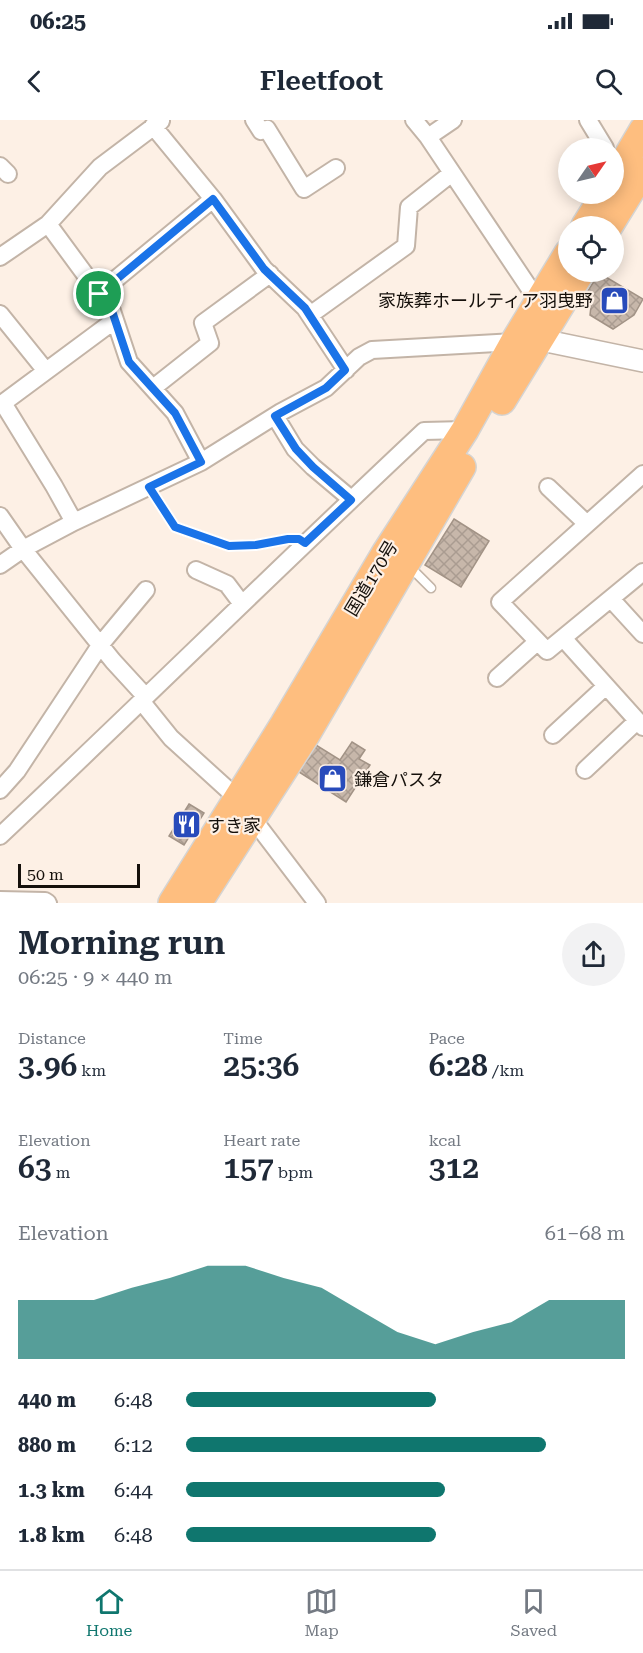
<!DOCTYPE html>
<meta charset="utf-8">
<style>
body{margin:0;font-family:"Roboto Serif","Noto Sans JP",serif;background:#f2f2f3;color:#1f2937;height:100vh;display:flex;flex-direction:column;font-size:22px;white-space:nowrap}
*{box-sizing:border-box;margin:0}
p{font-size:20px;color:#747a83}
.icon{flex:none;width:33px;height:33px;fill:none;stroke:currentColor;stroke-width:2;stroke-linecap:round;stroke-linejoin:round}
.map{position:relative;height:783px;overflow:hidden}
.sheet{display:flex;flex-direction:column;background:#fff;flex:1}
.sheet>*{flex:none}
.needle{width:39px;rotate:56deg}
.fabs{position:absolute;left:558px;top:18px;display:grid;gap:12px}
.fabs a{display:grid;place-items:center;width:66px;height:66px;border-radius:50%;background:#fff;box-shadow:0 3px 15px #0003;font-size:30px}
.scale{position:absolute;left:18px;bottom:15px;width:122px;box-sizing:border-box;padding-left:6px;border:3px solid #15100b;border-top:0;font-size:16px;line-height:21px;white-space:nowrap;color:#15100b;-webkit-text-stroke:4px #fdf0e5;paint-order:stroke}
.pin{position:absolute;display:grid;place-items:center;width:51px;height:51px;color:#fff;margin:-26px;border:3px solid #fff;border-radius:50%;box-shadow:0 2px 6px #0007}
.round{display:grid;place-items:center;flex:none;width:63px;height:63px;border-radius:32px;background:#f2f2f3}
.summary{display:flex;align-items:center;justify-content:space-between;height:102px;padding:0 18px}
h1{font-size:33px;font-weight:600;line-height:45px}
.stats{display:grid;grid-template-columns:repeat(3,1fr);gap:9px;height:102px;padding:6px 18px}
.stats div{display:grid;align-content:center}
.stats b{font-size:30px;font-weight:600}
.stats small{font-size:16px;font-weight:400}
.stats p{font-size:16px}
.chart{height:168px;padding:12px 18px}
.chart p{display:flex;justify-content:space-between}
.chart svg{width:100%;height:108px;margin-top:6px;fill:#0f766e;opacity:.7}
ul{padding:0 18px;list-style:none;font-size:20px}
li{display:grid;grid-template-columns:96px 72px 1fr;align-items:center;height:45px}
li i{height:15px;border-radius:8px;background:#0f766e}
.status{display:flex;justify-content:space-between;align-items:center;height:42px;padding:0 30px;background:#fff;direction:ltr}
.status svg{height:16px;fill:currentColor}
header{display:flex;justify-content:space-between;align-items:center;height:78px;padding:0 18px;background:#fff;font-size:27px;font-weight:600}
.menu{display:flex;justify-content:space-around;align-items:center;height:84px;border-top:2px solid #e0e1e3;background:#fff;font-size:16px;color:#747a83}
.menu a{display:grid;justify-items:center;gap:3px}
.menu .active{color:#0f766e}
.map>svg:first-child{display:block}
</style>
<div class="status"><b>06:25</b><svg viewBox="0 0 49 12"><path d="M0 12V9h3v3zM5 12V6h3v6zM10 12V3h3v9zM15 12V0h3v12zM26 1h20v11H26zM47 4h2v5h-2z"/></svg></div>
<header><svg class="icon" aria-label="back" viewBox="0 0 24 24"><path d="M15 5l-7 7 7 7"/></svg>Fleetfoot<svg class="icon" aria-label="search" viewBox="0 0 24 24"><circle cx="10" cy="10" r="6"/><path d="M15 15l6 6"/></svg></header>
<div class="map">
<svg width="643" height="783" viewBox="0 0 643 783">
<defs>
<pattern id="building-cross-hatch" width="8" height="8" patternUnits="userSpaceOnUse" patternTransform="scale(1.5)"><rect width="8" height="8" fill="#c7b7aa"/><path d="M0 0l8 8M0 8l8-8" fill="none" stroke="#aa9c91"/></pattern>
</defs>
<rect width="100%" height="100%" fill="#fdf0e5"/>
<path fill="url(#building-cross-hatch)" stroke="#a29386" stroke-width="1.5" d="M 599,153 L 643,179 L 634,195 L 613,209 L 590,195 L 591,186 L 583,179 Z
M 454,399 L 489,421 L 461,467 L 425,445 Z
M 352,622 L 365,630 L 359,639 L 370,645 L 346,682 L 299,652 L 316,625 L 340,640 Z
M 189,684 L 204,693 L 184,725 L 169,716 Z"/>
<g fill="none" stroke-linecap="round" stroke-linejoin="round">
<defs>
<path id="service" d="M 149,367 L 175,407 L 229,426 L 256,425 L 288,419 L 299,419 L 305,423
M 408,445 L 431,468"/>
<path id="minor" d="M 254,0 L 261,11 L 267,9 L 304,69 L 336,48
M 414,0 L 428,17 L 542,187
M 588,0 L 605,28
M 153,6 L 213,79 L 264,149 L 305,188 L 346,250
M 428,17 L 453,0
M 0,46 L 8,54
M 48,104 L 112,191 L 129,242 L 175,293 L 201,342
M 0,137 L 48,104 L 100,47 L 161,1
M 99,173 L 213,79
M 0,194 L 46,251
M 310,195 L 406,126 L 409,87 L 452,53
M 153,268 L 210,223 L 203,203 L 270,154
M 275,296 L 295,329 L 313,347 L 351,379
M 643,354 L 500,482 L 547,531 L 643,452
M 548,367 L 587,404
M 0,396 L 23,429 L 113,541 L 146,577
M 74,402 L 54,366 L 3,283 L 115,200
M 0,445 L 23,429 L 74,402 L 201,342 L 281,292 L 326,268 L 359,237 L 372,230 L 514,222
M 196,450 L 227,464 L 242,484
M 611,479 L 643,514
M 563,518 L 643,607
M 497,558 L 537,522
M 142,582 L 171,618 L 237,678 L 317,783
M 553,615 L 606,566
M 585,650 L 637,601
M 0,670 L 17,651 L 101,524 L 146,470
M 0,716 C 142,582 281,445 424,311 L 465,310
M 0,780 L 45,781 L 48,783"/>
<path id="tertiary" d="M 527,217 L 643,241"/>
<path id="trunk" d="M 614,59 L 643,10
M 585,106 L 605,74
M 609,106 L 643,51
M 502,281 L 581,152
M 172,783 L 284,604 L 386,432 L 465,310 L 514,222 L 568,133
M 198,783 L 306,615 L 462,347"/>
</defs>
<use href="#service" stroke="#c3b4a7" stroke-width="11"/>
<use href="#minor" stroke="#c3b4a7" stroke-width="20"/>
<use href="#tertiary" stroke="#c3b4a7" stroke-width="24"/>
<use href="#trunk" stroke="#d5d4d3" stroke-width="30"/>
<use href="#service" stroke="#fff" stroke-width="8"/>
<use href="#minor" stroke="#fff" stroke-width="16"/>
<use href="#tertiary" stroke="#fff" stroke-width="21"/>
<use href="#trunk" stroke="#febe7f" stroke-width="27"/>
</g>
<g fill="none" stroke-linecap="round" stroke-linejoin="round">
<defs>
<path id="route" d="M 213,79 L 264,149 L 305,188 L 345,250 L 326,268 L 275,296 L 296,329 L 313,347 L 351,380 L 305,423 L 299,419 L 288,419 L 256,425 L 229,426 L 175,407 L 149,367 L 201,342 L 175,293 L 129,242 L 112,191 L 99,174 Z"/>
</defs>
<use href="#route" stroke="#fff" stroke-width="12"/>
<use href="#route" stroke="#1a73e8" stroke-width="8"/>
</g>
<defs>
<symbol id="shop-square" viewBox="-11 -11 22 22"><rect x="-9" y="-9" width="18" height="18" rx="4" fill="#284bbb" stroke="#fdf0e5"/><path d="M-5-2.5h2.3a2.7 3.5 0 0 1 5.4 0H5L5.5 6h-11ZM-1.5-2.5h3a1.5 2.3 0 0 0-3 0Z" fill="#fff"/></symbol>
<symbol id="restaurant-square" viewBox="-11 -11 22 22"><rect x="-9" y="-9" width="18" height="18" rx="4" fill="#284bbb" stroke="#fdf0e5"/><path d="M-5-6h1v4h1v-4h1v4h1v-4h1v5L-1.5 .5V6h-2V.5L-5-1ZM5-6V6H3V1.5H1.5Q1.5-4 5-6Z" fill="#fff"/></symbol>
</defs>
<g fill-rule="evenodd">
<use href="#shop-square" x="598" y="164" width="33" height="33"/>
<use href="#shop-square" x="316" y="642" width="33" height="33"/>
<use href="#restaurant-square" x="170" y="688" width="33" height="33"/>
</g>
<g text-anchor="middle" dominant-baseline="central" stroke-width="4.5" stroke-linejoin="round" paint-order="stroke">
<g font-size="18" fill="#15100b" stroke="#fdf0e5" text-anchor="start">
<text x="593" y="180" text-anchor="end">家族葬ホールティア羽曳野</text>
<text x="354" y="659">鎌倉パスタ</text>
<text x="207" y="705">すき家</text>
</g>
<g font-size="18" fill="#15100b" stroke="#fdf0e5">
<text transform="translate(371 458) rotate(-59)">国道170号</text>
</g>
</g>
</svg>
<div class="fabs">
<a><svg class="needle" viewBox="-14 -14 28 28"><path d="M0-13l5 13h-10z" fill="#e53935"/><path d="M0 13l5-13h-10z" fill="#747a83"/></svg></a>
<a><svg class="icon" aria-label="locate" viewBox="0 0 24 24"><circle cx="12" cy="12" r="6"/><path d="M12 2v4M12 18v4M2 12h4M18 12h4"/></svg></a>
</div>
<div class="scale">50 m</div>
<div class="pin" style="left:99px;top:174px;background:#1e9e55"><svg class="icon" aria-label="arrive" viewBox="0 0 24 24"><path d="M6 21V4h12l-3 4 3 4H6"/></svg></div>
</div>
<section class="sheet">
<div class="summary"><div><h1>Morning run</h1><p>06:25 · 9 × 440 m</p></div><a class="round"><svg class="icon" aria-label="share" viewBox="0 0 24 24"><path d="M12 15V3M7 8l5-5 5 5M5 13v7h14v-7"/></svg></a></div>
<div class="stats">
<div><p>Distance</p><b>3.96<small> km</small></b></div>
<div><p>Time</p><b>25:36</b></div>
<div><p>Pace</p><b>6:28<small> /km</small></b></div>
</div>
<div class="stats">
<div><p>Elevation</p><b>63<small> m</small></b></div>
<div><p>Heart rate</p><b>157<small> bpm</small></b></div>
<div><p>kcal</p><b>312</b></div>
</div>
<div class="chart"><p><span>Elevation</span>61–68 m</p>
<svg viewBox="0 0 160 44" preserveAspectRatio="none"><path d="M0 44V20L10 20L20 20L30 15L40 11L50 6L60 6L70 11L80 15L90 24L100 33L110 38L120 33L130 29L140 20L150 20L160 20V44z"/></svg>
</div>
<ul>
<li><b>440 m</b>6:48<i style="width:57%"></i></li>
<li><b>880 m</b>6:12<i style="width:82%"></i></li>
<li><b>1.3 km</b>6:44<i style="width:59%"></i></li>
<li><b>1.8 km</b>6:48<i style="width:57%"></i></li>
</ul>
</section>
<nav class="menu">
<a class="active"><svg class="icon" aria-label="home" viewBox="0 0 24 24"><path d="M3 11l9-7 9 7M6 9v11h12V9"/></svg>Home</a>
<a><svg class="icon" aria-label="map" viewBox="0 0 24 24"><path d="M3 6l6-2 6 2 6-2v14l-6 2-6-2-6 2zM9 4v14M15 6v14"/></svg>Map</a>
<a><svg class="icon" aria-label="saved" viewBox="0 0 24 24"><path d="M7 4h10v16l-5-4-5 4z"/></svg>Saved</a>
</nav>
